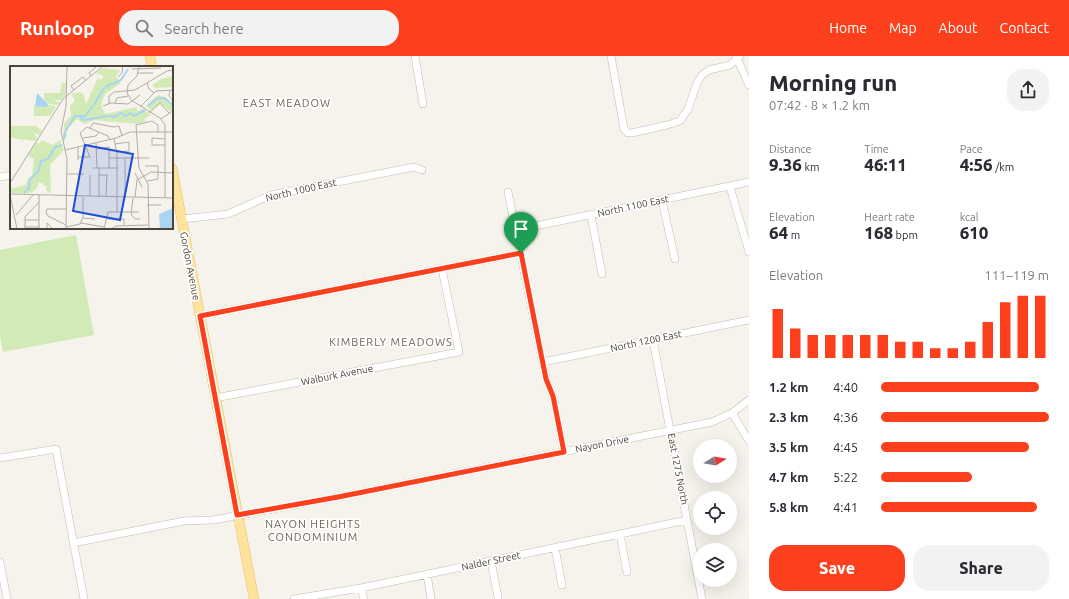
<!DOCTYPE html>
<meta charset="utf-8">
<style>
body{margin:0;font-family:Ubuntu,sans-serif;background:#f2f2f3;color:#2b2b33;height:100vh;display:flex;flex-direction:column;font-size:15px;white-space:nowrap}
*{box-sizing:border-box;margin:0}
p{font-size:13px;color:#7c7c81}
.icon{flex:none;width:22px;height:22px;fill:none;stroke:currentColor;stroke-width:2;stroke-linecap:round;stroke-linejoin:round}
.map{position:relative;flex:1;overflow:hidden}
.drawer{display:flex;flex-direction:column;background:#fff;width:320px}
.drawer>*{flex:none}
.needle{width:26px;rotate:79deg}
.buttons{position:absolute;left:693px;top:383px;display:grid;gap:8px}
.buttons a{display:grid;place-items:center;width:44px;height:44px;border-radius:50%;background:#fff;box-shadow:0 4px 16px #0002;font-size:20px}
.pin{position:absolute;display:grid;place-items:center;width:34px;height:34px;color:#fff;margin:-41px -17px;border-radius:50% 50% 50% 0;rotate:-45deg;box-shadow:0 0 4px #0007}
.pin .icon{rotate:45deg}
.round{display:grid;place-items:center;flex:none;width:42px;height:42px;border-radius:16px;background:#f2f2f3}
.headline{display:flex;align-items:center;justify-content:space-between;height:68px;padding:0 20px}
h1{font-size:22px;font-weight:800;line-height:30px}
.stats{display:grid;grid-template-columns:repeat(3,1fr);gap:6px;height:68px;padding:4px 20px}
.stats div{display:grid;align-content:center}
.stats b{font-size:17px;font-weight:800}
.stats small{font-size:11px;font-weight:400}
.stats p{font-size:11px}
.chart{height:112px;padding:8px 20px}
.chart p{display:flex;justify-content:space-between}
.chart svg{width:100%;height:72px;margin-top:4px;stroke:#fc3f1d;stroke-width:6}
.cta{display:flex;gap:8px;margin-top:auto;padding:8px 20px}
.cta a{flex:1;height:46px;border-radius:16px;background:#fc3f1d;color:#fff;font-size:16px;font-weight:800;line-height:46px;text-align:center}
.cta a+a{background:#f2f2f3;color:#2b2b33}
ul{padding:0 20px;list-style:none;font-size:13px}
li{display:grid;grid-template-columns:64px 48px 1fr;align-items:center;height:30px}
li i{height:10px;border-radius:5px;background:#fc3f1d}
header{display:flex;align-items:center;gap:24px;box-sizing:border-box;height:56px;padding:0 20px;background:#fc3f1d;color:#fff}
header strong{font-size:19px}
nav{display:flex;gap:22px;margin-inline-start:auto;font-size:14px}
.search{width:280px;height:36px;background:#f2f2f3;display:flex;align-items:center;gap:10px;box-sizing:border-box;padding:0 14px;border-radius:16px;color:#7c7c81;font-size:15px}
main{display:flex;flex:1;min-height:0}
.map>svg:first-child{display:block}
</style>
<header>
<strong>Runloop</strong>
<div class="search"><svg class="icon" aria-label="search" viewBox="0 0 24 24"><circle cx="10" cy="10" r="6"/><path d="M15 15l6 6"/></svg>Search here</div>
<nav><a>Home</a><a>Map</a><a>About</a><a>Contact</a></nav>
</header>
<main>
<div class="map">
<svg width="749" height="543" viewBox="0 0 749 543">
<rect width="100%" height="100%" fill="#f6f3ec"/>
<path fill="#d2eab5" d="M 76,179 L 94,279 L 3,296 L 0,280 L 0,194 Z"/>
<g fill="none" stroke-linecap="round" stroke-linejoin="round">
<defs>
<path id="minor" d="M 415,0 L 423,48
M 611,0 L 624,73 L 628,77 L 632,77 L 667,69 L 680,65 L 688,53 L 697,27 L 702,19 L 709,14 L 730,9 L 740,0
M 736,0 L 749,29
M 0,121 L 11,119
M 730,131 L 749,196
M 508,136 L 546,323 L 553,340 L 564,396
M 662,144 L 675,203
M 591,159 L 602,218
M 182,163 L 228,158 L 271,139 L 414,111 L 422,114
M 516,174 L 749,126
M 200,260 L 521,197
M 653,284 L 702,543
M 543,306 L 749,264
M 215,342 L 459,296 L 442,213
M 732,357 L 749,385
M 0,402 L 56,393 L 84,543
M 620,478 L 627,516
M 73,487 L 184,465 L 213,464 L 338,441 L 712,366 L 732,357 L 749,344
M 555,492 L 562,529
M 491,505 L 498,541
M 0,506 L 7,543
M 427,518 L 431,543
M 361,532 L 364,543
M 294,543 L 361,532 L 687,464"/>
<path id="major" d="M 150,0 L 152,11
M 172,112 L 254,543"/>
</defs>
<use href="#minor" stroke="#c2bbae" stroke-width="8"/>
<use href="#major" stroke="#e6c16a" stroke-width="10"/>
<use href="#minor" stroke="#fff" stroke-width="7"/>
<use href="#major" stroke="#ffe39c" stroke-width="9"/>
</g>
<g fill="none" stroke-linecap="round" stroke-linejoin="round">
<defs>
<path id="route" d="M 521,197 L 546,323 L 553,340 L 564,396 L 338,441 L 237,459 L 200,260 Z"/>
</defs>
<use href="#route" stroke="#fff" stroke-width="8"/>
<use href="#route" stroke="#fc3f1d" stroke-width="5"/>
</g>
<g text-anchor="middle" dominant-baseline="central" stroke-width="3.5" stroke-linejoin="round" paint-order="stroke">
<g font-size="10" fill="#4b4439" stroke="#fff">
<text transform="translate(301 134) rotate(-13)">North 1000 East</text>
<text transform="translate(633 150) rotate(-12)">North 1100 East</text>
<text transform="translate(190 210) rotate(79)">Gordon Avenue</text>
<text transform="translate(646 285) rotate(-12)">North 1200 East</text>
<text transform="translate(337 319) rotate(-11)">Walburk Avenue</text>
<text transform="translate(602 388) rotate(-11)">Nayon Drive</text>
<text transform="translate(678 413) rotate(79)">East 1275 North</text>
<text transform="translate(491 505) rotate(-12)">Nalder Street</text>
</g>
<g font-size="11" letter-spacing="1" fill="#6e6250" stroke="#fff">
<text x="287" y="47">EAST MEADOW</text>
<text x="391" y="286">KIMBERLY MEADOWS</text>
<text x="313" y="468">NAYON HEIGHTS<tspan x="313" dy="13">CONDOMINIUM</tspan></text>
</g>
</g>
<g transform="translate(10 10)">
<rect width="163" height="163" fill="#f6f3ec"/>
<path d="M 92,2 L 110,4 L 106,11 L 111,17 L 95,28 L 91,39 L 95,48 L 127,41 L 127,45 L 133,43 L 141,49 L 134,53 L 136,55 L 127,58 L 85,54 L 74,58 L 67,53 L 59,61 L 56,66 L 57,70 L 53,74 L 54,57 L 61,50 L 60,40 L 65,34 L 61,28 L 70,26 L 74,29 L 76,38 L 88,12 L 91,14 L 94,10 L 86,7 ZM 163,10 L 163,21 L 145,22 L 142,19 L 151,13 ZM 52,17 L 56,17 L 55,30 L 51,34 L 44,34 L 50,37 L 48,39 L 39,38 L 34,33 L 34,27 L 50,27 ZM 148,29 L 157,32 L 163,39 L 163,48 L 151,37 L 141,44 L 136,40 ZM 42,39 L 46,41 L 40,50 L 24,50 L 24,40 ZM 1,60 L 26,60 L 32,65 L 29,69 L 24,67 L 27,72 L 25,75 L 7,73 L 1,71 ZM 32,74 L 43,79 L 50,74 L 54,84 L 40,99 L 41,127 L 36,125 L 37,118 L 36,120 L 33,120 L 34,118 L 29,116 L 27,122 L 21,127 L 0,127 L 0,123 L 16,119 L 18,112 L 22,111 L 24,93 L 18,90 L 26,76 L 29,78 Z" fill="#d2eab5"/>
<path d="M 27,27 L 38,38 L 37,41 L 25,40 ZM 163,142 L 163,163 L 150,163 L 149,148 Z" fill="#a9d4f2"/>
<path fill="none" stroke="#a9d4f2" stroke-width="2" d="M 95,21 L 111,14 L 118,3M 84,39 L 94,22M 138,40 L 146,33 L 154,32 L 163,39M 99,50 L 105,51 L 111,47 L 116,50 L 120,47 L 124,50 L 135,44M 70,52 L 74,54 L 98,50M 54,74 L 55,66 L 65,50 L 75,50 L 83,40M 14,127 L 19,122 L 20,113 L 28,106 L 31,95 L 38,93 L 45,81 L 52,79"/>
<path fill="none" stroke="#b2ada4" stroke-width="1" d="M 129,0 L 127,10 L 118,19 L 117,27 L 121,34 L 150,52 L 155,59 L 155,131M 122,3 L 151,2M 128,7 L 143,7M 81,10 L 79,7 L 86,1M 108,11 L 112,7 L 113,0M 137,17 L 139,23 L 144,27M 64,24 L 61,20 L 73,11 L 76,15M 160,24 L 159,30 L 163,35M 105,37 L 107,32 L 118,30M 99,38 L 99,30 L 104,26 L 125,24 L 157,5 L 163,4M 93,40 L 101,37 L 118,38 L 130,29M 130,41 L 146,25 L 163,24M 139,47 L 150,37 L 159,47M 151,53 L 161,46M 80,62 L 83,57 L 104,61 L 109,60 L 112,70M 73,72 L 86,70 L 89,66M 104,73 L 107,88 L 107,146M 86,77 L 87,102M 105,78 L 119,76 L 119,85 L 107,86M 155,79 L 142,79 L 142,72 L 155,73M 68,81 L 68,94M 87,83 L 99,81 L 99,102M 55,84 L 106,72 L 120,66 L 163,66M 68,91 L 80,91 L 70,67 L 77,61 L 98,70 L 100,74M 99,92 L 139,92M 115,92 L 115,130M 135,100 L 148,100 L 148,113 L 137,115M 83,102 L 107,102M 89,102 L 89,131M 125,107 L 132,121M 57,108 L 74,108M 80,109 L 80,130M 89,109 L 97,109 L 96,130M 0,117 L 53,33 L 93,0M 0,128 L 163,132M 0,129 L 7,163M 125,131 L 127,114 L 141,106 L 163,107M 123,132 L 121,148 L 125,153 L 130,153M 137,139 L 151,139M 36,146 L 38,150 L 56,159M 36,146 L 37,143 L 56,143M 6,149 L 23,129M 73,152 L 85,153M 98,153 L 114,153 L 114,160M 15,154 L 29,154M 71,157 L 94,161M 15,161 L 29,161M 56,161 L 70,158 L 73,151 L 73,131M 15,163 L 15,151 L 29,136M 29,163 L 29,129M 37,163 L 37,157 L 43,163M 56,163 L 57,93 L 51,65 L 56,40 L 57,0M 94,163 L 98,146 L 129,146M 101,163 L 106,160 L 138,159M 139,163 L 138,118 L 129,102 L 126,59 L 142,55 L 148,59 L 148,66"/>
<path fill="#1d4ed8" fill-opacity="0.15" stroke="#1d4ed8" stroke-width="2" d="M 75,79 L 123,88 L 110,154 L 63,145 Z"/>
<rect width="163" height="163" fill="none" stroke="#4b4439" stroke-width="2"/>
</g>
</svg>
<div class="buttons">
<a><svg class="needle" viewBox="-14 -14 28 28"><path d="M0-13l5 13h-10z" fill="#e53935"/><path d="M0 13l5-13h-10z" fill="#7c7c81"/></svg></a>
<a><svg class="icon" aria-label="locate" viewBox="0 0 24 24"><circle cx="12" cy="12" r="6"/><path d="M12 2v4M12 18v4M2 12h4M18 12h4"/></svg></a>
<a><svg class="icon" aria-label="layers" viewBox="0 0 24 24"><path d="M12 4l9 5-9 5-9-5zM3 14l9 5 9-5"/></svg></a>
</div>
<div class="pin" style="left:521px;top:197px;background:#1e9e55"><svg class="icon" aria-label="arrive" viewBox="0 0 24 24"><path d="M6 21V4h12l-3 4 3 4H6"/></svg></div>
</div>
<section class="drawer">
<div class="headline"><div><h1>Morning run</h1><p>07:42 · 8 × 1.2 km</p></div><a class="round"><svg class="icon" aria-label="share" viewBox="0 0 24 24"><path d="M12 15V3M7 8l5-5 5 5M5 13v7h14v-7"/></svg></a></div>
<div class="stats">
<div><p>Distance</p><b>9.36<small> km</small></b></div>
<div><p>Time</p><b>46:11</b></div>
<div><p>Pace</p><b>4:56<small> /km</small></b></div>
</div>
<div class="stats">
<div><p>Elevation</p><b>64<small> m</small></b></div>
<div><p>Heart rate</p><b>168<small> bpm</small></b></div>
<div><p>kcal</p><b>610</b></div>
</div>
<div class="chart"><p><span>Elevation</span>111–119 m</p>
<svg viewBox="0 0 160 44" preserveAspectRatio="none"><path d="M5 44V14M15 44V26M25 44V30M35 44V30M45 44V30M55 44V30M65 44V30M75 44V34M85 44V34M95 44V38M105 44V38M115 44V34M125 44V22M135 44V10M145 44V6M155 44V6"/></svg>
</div>
<ul>
<li><b>1.2 km</b>4:40<i style="width:94%"></i></li>
<li><b>2.3 km</b>4:36<i style="width:100%"></i></li>
<li><b>3.5 km</b>4:45<i style="width:88%"></i></li>
<li><b>4.7 km</b>5:22<i style="width:54%"></i></li>
<li><b>5.8 km</b>4:41<i style="width:93%"></i></li>
</ul>
<div class="cta"><a>Save</a><a>Share</a></div>
</section>
</main>
